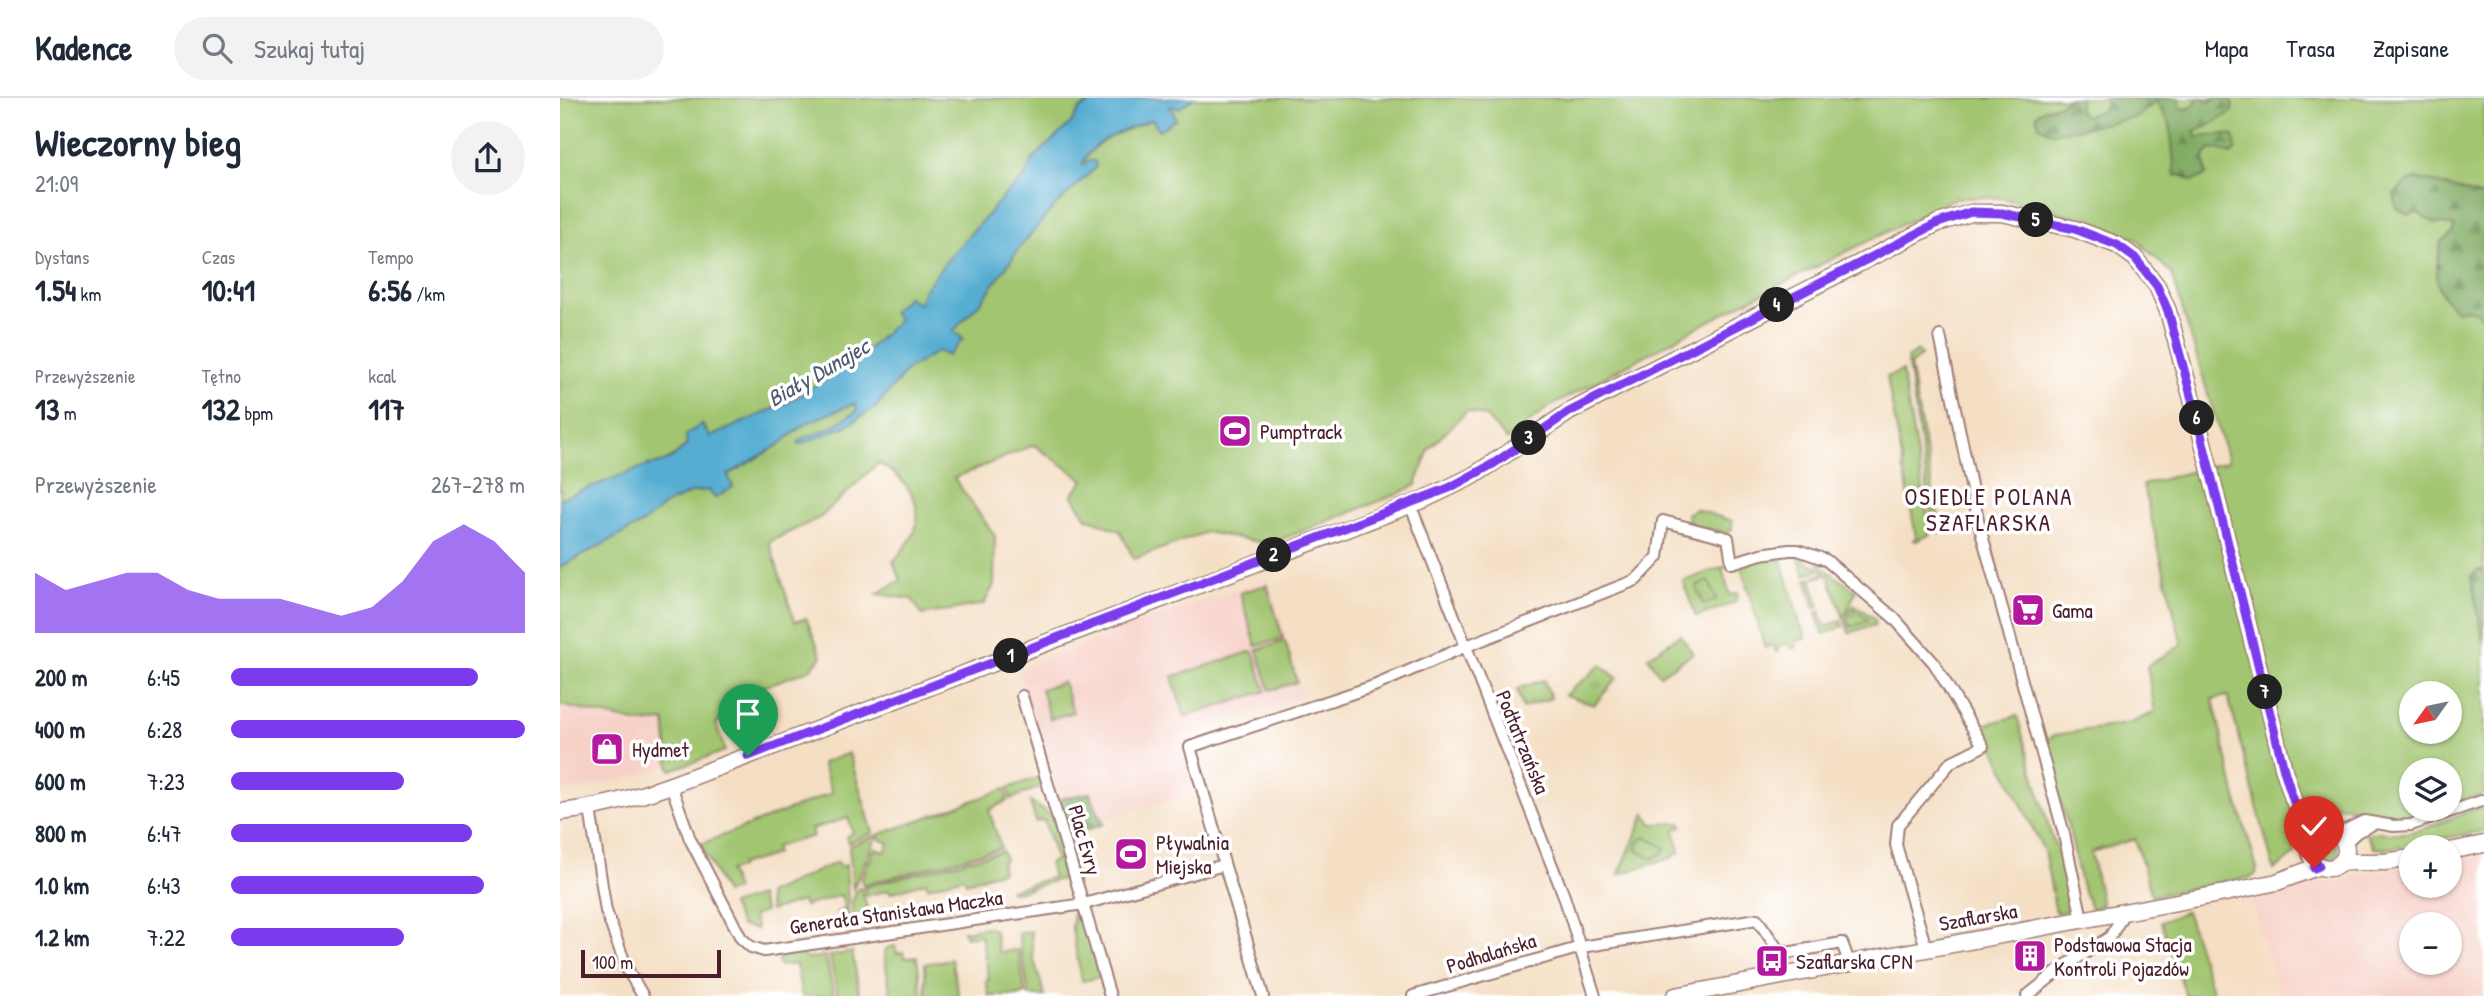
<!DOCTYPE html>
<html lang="pl">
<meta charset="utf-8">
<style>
body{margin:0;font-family:"Patrick Hand",sans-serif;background:#f2f2f3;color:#1f2937;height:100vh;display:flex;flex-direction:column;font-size:26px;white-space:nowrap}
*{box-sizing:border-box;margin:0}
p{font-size:23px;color:#747a83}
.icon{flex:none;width:38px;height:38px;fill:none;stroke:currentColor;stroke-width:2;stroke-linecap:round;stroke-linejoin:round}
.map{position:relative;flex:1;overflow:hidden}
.sheet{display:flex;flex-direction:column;background:#fff;width:560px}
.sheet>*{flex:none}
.needle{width:46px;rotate:237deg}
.buttons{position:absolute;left:1839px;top:583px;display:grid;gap:14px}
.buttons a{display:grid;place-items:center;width:63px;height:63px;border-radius:50%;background:#fff;box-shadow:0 2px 5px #0004;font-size:35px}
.scale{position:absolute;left:21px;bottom:18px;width:140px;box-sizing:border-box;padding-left:7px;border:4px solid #4a1f2b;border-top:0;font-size:19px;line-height:24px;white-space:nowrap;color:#4a1f2b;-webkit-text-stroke:5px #fff;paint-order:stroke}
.pin{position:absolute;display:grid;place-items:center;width:60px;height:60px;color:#fff;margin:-72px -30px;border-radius:50% 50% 50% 0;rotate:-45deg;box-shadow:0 0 7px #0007}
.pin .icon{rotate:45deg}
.km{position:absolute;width:35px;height:35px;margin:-18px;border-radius:50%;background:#222;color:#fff;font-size:19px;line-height:35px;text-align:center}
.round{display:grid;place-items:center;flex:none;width:74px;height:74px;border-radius:37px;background:#f2f2f3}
.head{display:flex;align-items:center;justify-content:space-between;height:119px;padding:0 35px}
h1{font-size:38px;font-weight:800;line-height:52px}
.metrics{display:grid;grid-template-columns:repeat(3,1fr);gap:10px;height:119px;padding:7px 35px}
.metrics div{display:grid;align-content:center}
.metrics b{font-size:30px;font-weight:800}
.metrics small{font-size:19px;font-weight:400}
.metrics p{font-size:19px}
.chart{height:196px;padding:14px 35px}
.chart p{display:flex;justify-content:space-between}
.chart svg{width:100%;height:126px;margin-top:7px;fill:#7c3aed;opacity:.7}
ul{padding:0 35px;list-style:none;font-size:23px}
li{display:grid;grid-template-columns:112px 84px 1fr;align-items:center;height:52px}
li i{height:18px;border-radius:9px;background:#7c3aed}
header{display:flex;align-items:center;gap:42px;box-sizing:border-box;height:98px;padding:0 35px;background:#fff;border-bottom:2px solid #e0e1e3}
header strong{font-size:33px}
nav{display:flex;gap:38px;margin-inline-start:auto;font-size:24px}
.search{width:490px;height:63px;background:#f2f2f3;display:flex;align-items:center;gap:18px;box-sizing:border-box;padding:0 24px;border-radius:38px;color:#747a83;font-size:26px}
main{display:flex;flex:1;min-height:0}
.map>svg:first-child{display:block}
</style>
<header>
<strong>Kadence</strong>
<div class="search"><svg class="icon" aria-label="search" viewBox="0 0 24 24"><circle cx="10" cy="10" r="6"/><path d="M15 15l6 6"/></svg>Szukaj tutaj</div>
<nav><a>Mapa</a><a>Trasa</a><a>Zapisane</a></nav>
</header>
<main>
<section class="sheet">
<div class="head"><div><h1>Wieczorny bieg</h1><p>21:09</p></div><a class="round"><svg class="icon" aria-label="share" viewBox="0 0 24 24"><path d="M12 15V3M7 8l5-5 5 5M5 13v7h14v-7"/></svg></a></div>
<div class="metrics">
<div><p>Dystans</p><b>1.54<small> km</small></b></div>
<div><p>Czas</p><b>10:41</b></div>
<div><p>Tempo</p><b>6:56<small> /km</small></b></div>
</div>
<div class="metrics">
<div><p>Przewyższenie</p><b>13<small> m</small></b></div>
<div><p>Tętno</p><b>132<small> bpm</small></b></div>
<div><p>kcal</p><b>117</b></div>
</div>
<div class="chart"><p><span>Przewyższenie</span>267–278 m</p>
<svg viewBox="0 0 160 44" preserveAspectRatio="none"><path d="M0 44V23L10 29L20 26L30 23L40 23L50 29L60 32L70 32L80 32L90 35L100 38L110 35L120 26L130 12L140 6L150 12L160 23V44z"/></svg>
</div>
<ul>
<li><b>200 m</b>6:45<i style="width:84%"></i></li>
<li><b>400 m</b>6:28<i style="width:100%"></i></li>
<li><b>600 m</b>7:23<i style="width:59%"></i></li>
<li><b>800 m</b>6:47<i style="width:82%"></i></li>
<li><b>1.0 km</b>6:43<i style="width:86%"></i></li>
<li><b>1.2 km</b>7:22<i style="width:59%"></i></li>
</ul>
</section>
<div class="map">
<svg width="1924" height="898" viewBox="0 0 1924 898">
<defs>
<pattern id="forest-firs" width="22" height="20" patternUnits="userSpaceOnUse" patternTransform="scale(1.75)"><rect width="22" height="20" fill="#80aa62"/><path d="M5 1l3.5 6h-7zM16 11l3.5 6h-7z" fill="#6b8a51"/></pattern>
<pattern id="park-tufts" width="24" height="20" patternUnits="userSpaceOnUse" patternTransform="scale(1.75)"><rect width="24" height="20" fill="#a1c56f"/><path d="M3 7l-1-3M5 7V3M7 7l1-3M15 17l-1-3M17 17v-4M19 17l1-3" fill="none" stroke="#859f5b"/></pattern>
</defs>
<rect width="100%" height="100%" fill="#fff"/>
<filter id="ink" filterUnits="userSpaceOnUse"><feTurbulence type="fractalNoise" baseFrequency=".0143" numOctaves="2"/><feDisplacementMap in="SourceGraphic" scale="14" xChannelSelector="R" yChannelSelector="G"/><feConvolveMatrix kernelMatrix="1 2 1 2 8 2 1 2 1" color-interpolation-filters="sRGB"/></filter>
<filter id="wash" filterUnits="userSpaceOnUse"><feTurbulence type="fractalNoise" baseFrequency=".00686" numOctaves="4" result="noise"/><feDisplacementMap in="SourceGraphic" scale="28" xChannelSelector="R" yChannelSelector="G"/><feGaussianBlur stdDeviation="1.57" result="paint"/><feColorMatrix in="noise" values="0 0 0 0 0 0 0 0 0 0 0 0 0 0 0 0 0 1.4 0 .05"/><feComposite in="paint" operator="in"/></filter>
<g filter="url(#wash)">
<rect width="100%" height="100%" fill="#f4dfc4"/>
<path fill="#f7d1c8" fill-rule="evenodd" d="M 709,482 L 743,599 L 619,639 L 633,696 L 508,731 L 458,571 L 590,520 Z
M 0,607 L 80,625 L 106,623 L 109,667 L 57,683 L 0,694 Z
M 1924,756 L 1924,898 L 1721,898 L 1690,801 L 1851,766 L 1852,788 L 1890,788 L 1890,760 ZM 1852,826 L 1890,826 L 1890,864 L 1852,864 Z"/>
<path fill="#a1c56f" stroke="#76724d" stroke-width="2" fill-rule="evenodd" d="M 0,0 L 538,0 L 519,12 L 513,23 L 472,62 L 465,79 L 444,98 L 389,161 L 359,207 L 347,199 L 333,214 L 339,222 L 302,257 L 231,303 L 150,339 L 142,326 C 127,346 115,366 88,367 L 0,401 Z
M 634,0 L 1924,0 L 1924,696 L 1890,707 L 1890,672 L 1852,672 L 1852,710 L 1880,711 C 1869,714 1855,722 1844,722 C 1799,724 1766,681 1731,732 L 1735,756 L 1714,772 L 1668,598 L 1653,601 L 1675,696 L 1697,770 L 1696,776 L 1692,779 L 1592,798 L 1575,741 L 1531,754 L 1542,807 L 1531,811 L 1521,786 L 1510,735 L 1483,644 L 1495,637 L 1571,625 L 1595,614 L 1587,568 L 1622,547 L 1583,387 L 1668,363 L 1612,176 L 1574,139 L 1494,112 L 1436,99 L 1395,100 L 1179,207 L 989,309 L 947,342 L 926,319 L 907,313 L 869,351 L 856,387 L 840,395 L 709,446 L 646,434 L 574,461 L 560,433 L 527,420 L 512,397 L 524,382 L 474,347 L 394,380 L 435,438 L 434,487 L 424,506 L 362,517 L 352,501 L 317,496 L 341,482 L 333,464 C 340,455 352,443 355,432 C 365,403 342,377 318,365 L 261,419 L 209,444 L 235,524 L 246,520 L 262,559 L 249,572 L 189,594 L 156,626 L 165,653 L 111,672 L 109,667 L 105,623 L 80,625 L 0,607 L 0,469 L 83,425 L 106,406 L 133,394 L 149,392 L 155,400 L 167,378 L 220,346 L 246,325 L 295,305 L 297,313 C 280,325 264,334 244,340 L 252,341 L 284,329 L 316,309 L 347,272 L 378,253 L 393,233 L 424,200 L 461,148 L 489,114 L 536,69 L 522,67 C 533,41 562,34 587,23 L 593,22 L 599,32 L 616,21 L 609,7 L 619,9 ZM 1852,595 L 1890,595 L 1890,634 L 1852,634 Z
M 1358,253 L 1361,258 L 1350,267 L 1377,415 L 1381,419 L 1390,419 L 1393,427 L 1391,430 L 1378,434 L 1374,432 L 1347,260 Z
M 1342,273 L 1370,431 L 1369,437 L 1356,443 L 1353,442 L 1356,439 L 1327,279 Z
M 1135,411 L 1172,423 L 1172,431 L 1167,435 L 1130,427 L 1127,416 Z
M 1241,456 L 1243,461 L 1257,469 L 1260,464 L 1264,466 L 1262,471 L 1245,477 L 1238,459 Z
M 1214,457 L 1218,463 L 1222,462 L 1241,530 L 1243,530 L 1246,540 L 1236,543 L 1237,549 L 1231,551 L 1229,545 L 1218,548 L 1219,553 L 1216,554 L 1213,547 L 1205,550 L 1181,467 Z
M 1169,467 L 1162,471 L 1170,497 L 1177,495 L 1178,498 L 1174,505 L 1136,519 L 1123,483 Z
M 1265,471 L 1296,493 L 1284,519 L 1294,506 L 1315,521 L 1315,527 L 1289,535 L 1269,478 L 1265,477 L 1251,481 L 1259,508 L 1255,510 L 1246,482 L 1261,477 Z
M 707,487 L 723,540 L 696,548 L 680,495 Z
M 1260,513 L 1265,528 L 1281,523 L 1283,529 L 1263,536 L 1256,515 Z
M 1120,537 L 1133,555 L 1100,577 L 1088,559 Z
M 725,543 L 737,584 L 710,592 L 697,552 Z
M 693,553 L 706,593 L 625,619 L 612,579 Z
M 1457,618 L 1492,740 L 1498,751 L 1512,812 L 1496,815 L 1484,753 L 1423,627 Z
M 289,655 L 313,735 L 288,745 L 286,738 L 293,735 L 288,720 L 251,731 L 253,738 L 215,749 L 216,756 L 180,767 L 180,770 L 169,773 L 176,792 L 165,795 L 141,746 L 272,695 L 262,665 Z
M 482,678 L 483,684 L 478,690 L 451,701 L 448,690 Z
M 445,691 L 448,702 L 429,712 L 441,750 L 303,787 L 301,781 L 315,750 L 325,754 L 329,745 L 319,741 L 318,737 Z
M 470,704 L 493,718 L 505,757 L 499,760 L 504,780 L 457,794 L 448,793 L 493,779 L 489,765 L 496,762 L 484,722 L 476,724 Z
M 1924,707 L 1924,733 L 1825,751 L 1814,750 L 1806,736 C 1819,731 1831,737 1844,735 C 1869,732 1900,716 1924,707 Z
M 1085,716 L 1093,726 L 1120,725 L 1122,729 L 1114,732 L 1120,754 L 1114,756 L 1114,759 L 1059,776 Z
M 315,738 L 316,740 L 293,791 L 289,748 Z
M1758 753a10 10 0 1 1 20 0a10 10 0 1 1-20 0Z
M 442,753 L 445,762 L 441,764 L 443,773 L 406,784 L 404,779 L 368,789 L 366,784 L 330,795 L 329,792 L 306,798 L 304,789 Z
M 277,764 L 280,769 L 286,767 L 289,826 L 281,828 L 277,814 L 285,811 L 281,797 L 244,808 L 242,803 L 210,813 L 207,796 Z
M 301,790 L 311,823 L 293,826 L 292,804 L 297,791 Z
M 199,798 L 205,814 L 193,818 L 197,831 L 181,828 L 171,807 Z
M 1626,813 L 1654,898 L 1626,898 L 1601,824 Z
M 517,815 L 524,820 L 540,879 L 522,883 L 511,827 L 513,826 L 512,816 Z
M 428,829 L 435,833 L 438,854 L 458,852 L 465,895 L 459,898 L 429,898 L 426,883 L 429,882 L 421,837 L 406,839 L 403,833 Z
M 471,833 L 473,859 L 485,898 L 469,898 L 458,836 Z
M 335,848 L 337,856 L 343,854 L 345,860 L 357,859 L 362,898 L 331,898 L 324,856 L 327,850 Z
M 292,854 L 300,898 L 278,898 L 270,858 Z
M 240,856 L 247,861 L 266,858 L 274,898 L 242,898 L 236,866 L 219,868 L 218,860 Z
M 391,861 L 399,898 L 366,898 L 365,866 Z"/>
<path fill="url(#forest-firs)" stroke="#656446" stroke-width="2" d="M 1509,0 L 1520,1 L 1518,12 L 1524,18 L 1541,13 L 1546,6 L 1544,0 L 1618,0 L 1621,11 L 1630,10 L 1639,0 L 1644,0 L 1648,4 L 1657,0 L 1669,0 L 1673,6 L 1672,14 L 1647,29 L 1634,33 L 1636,39 L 1665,36 L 1674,38 L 1676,51 L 1671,56 L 1659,51 L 1649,52 L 1644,59 L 1647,77 L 1633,83 L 1621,77 L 1615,78 L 1610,26 L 1596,3 L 1579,18 L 1549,25 L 1493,35 L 1479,28 L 1476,17 C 1487,6 1499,10 1509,0 Z
M 1855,81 L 1866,82 L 1924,99 L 1924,223 C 1917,210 1910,211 1896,212 C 1870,189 1876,175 1881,144 L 1891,136 L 1895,128 L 1875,125 L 1857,115 L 1848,117 L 1836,110 L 1834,96 L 1845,85 Z
M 1918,472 L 1924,472 L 1924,546 L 1911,478 Z
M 530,695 L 544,726 L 524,733 L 508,731 L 498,701 Z"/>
<path fill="url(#park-tufts)" stroke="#76724d" stroke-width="2" d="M 1149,483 L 1156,502 L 1143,506 L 1136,488 Z
M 1295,510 L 1308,523 L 1290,529 L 1287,520 Z
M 1041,567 L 1057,580 L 1034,607 L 1005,597 Z
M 984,582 L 991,600 L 963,610 L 957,591 Z
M 503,584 L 513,614 L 490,621 L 481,591 Z
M 1086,738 L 1105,750 L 1102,755 L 1092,761 L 1077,752 L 1078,744 Z"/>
<path fill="#55add2" stroke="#50667e" stroke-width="2" d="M 538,0 L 634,0 L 619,10 L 610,8 L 616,21 L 599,32 L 593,22 L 587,23 C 563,34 532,41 522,67 L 525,68 L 527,63 L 535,63 L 536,69 L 489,114 L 461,148 L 424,200 L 393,233 L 403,241 L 388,258 L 378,253 L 347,272 L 316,309 L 284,329 L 239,347 L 238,344 L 244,340 L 271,330 L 297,313 L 295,305 L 246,325 L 220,346 L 168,377 L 173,389 L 155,400 L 149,392 L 133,394 L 106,406 L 83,425 L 0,469 L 0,401 L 89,367 C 105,366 118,358 127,346 L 126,337 L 142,326 L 150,339 L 231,303 L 302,257 L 339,222 L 332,214 L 348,199 L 359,206 L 364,192 L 389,160 L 444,98 L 465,79 L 472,62 L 513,23 L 519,12 Z"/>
</g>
<g filter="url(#ink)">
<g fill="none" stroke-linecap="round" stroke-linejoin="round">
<defs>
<path id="street" d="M 1380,238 L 1419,426 L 1504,736 L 1522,821
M 850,406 L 1004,798 L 1035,898
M 462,598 L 550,898
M 111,687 L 130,741 L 181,840 L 191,849 L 204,853 L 524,806 L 664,767
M 30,711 L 46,813 L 67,871 L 83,898
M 1777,736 L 1804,723 L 1834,728 L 1851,727 L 1924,702
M 1785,745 L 1797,734 L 1814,726
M 703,898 L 630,649 L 814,588 L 904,549 L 1076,482 L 1098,459 L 1103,423 L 1168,440 L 1172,465 L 1201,456 L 1229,452 L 1238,452 L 1266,462 L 1334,520 L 1374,565 L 1423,648 L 1391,664 L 1338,727 L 1336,747 L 1366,850
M 853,898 L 1021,849 L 1197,821 L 1217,850 L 1227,855 L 1282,845 L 1289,864
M 1467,898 L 1502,870 L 1550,839 L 1560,822 L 1558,815"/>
<path id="secondary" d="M 0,714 C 39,710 75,700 111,687 L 863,402 L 913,378 L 1009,314 L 1378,125 L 1411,115 L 1442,115 L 1515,131 L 1557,147 L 1575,160 L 1597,188 L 1608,213 L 1636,316 L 1724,672 L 1733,701 L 1752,742
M1750 752a18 18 0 1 1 36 0a18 18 0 1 1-36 0Z
M 1890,753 L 1924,746
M 1782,764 L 1825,764 L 1852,760
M 1115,898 L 1665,795 L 1717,784 L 1759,768"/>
</defs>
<use href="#street" stroke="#9f7f78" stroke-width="14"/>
<use href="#secondary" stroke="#9f7f78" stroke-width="19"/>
<use href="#street" stroke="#fff" stroke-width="10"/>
<use href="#secondary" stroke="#fff" stroke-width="16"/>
</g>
</g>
<g fill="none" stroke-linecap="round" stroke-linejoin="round" filter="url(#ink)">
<defs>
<path id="route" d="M 188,658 L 889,390 L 933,366 L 1009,314 L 1378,125 L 1411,114 L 1442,115 L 1515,131 L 1557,147 L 1575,160 L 1597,188 L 1608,213 L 1636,316 L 1724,672 L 1733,701 L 1752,742 L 1750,755 L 1759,768 L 1754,770"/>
</defs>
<use href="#route" stroke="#fff" stroke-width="14"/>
<use href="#route" stroke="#7c3aed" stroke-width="9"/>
</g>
<defs>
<symbol id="stadium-square" viewBox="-11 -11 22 22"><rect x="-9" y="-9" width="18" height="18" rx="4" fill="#b5179e" stroke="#fff"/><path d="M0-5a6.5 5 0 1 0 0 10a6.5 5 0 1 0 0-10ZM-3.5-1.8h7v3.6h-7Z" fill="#fff"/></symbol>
<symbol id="supermarket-square" viewBox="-11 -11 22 22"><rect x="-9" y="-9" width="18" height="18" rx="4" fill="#b5179e" stroke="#fff"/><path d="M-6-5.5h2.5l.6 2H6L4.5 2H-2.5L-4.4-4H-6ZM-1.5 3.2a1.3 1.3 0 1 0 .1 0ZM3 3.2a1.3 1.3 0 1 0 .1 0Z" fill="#fff"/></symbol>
<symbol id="shop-square" viewBox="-11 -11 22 22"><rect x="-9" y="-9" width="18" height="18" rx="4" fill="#b5179e" stroke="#fff"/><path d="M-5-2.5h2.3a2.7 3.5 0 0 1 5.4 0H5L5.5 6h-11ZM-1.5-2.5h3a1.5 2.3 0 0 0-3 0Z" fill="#fff"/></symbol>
<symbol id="building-square" viewBox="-11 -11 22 22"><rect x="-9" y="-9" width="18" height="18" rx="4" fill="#b5179e" stroke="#fff"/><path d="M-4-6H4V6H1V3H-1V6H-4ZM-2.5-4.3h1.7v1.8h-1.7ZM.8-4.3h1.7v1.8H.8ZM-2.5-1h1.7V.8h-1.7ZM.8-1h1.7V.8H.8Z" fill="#fff"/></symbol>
<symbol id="bus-square" viewBox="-11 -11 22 22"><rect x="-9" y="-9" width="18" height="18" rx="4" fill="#b5179e" stroke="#fff"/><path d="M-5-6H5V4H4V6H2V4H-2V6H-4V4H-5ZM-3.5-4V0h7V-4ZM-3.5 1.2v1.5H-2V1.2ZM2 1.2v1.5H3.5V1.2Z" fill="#fff"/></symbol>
</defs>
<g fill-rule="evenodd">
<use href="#stadium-square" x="656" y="314" width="38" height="38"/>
<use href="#supermarket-square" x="1449" y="493" width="38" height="38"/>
<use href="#shop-square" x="28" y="632" width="38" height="38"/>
<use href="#stadium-square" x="552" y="737" width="38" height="38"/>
<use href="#building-square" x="1451" y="839" width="38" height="38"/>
<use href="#bus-square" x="1193" y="844" width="38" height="38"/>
</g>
<g text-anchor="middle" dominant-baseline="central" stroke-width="7" stroke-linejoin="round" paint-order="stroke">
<g font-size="21" fill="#4a1f2b" stroke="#fff" text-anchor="start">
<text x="700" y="333">Pumptrack</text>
<text x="1492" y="512">Gama</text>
<text x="72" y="651">Hydmet</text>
<text x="596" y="744">Pływalnia<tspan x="596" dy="24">Miejska</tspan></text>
<text x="1494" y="846">Podstawowa Stacja<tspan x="1494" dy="24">Kontroli Pojazdów</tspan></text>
<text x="1236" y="863">Szaflarska CPN</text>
</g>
<g font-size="21" fill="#4a1f2b" stroke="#fff">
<text transform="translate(963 644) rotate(68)">Podtatrzańska</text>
<text transform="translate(525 742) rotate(74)">Plac Evry</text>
<text transform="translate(336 814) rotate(-8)">Generała Stanisława Maczka</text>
<text transform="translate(1418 819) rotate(-10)">Szaflarska</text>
<text transform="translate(931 855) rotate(-17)">Podhalańska</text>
</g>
<g font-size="23" font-style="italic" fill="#4e586e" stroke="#fff">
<text transform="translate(258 274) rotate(-30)">Biały Dunajec</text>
</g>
<g font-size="23" letter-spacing="2" fill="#4a1f2b" stroke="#fff">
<text x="1429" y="398">OSIEDLE POLANA<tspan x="1429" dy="26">SZAFLARSKA</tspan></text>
</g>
</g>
</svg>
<div class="buttons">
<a><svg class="needle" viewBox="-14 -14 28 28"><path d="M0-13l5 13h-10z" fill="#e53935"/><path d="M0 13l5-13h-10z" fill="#747a83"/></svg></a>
<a><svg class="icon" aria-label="layers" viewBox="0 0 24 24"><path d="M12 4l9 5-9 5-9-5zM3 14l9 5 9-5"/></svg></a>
<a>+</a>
<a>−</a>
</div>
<div class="scale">100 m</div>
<div class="pin" style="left:188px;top:658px;background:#1e9e55"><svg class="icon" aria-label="arrive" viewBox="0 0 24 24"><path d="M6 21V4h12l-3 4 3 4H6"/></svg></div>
<div class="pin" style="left:1754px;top:770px;background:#d93025"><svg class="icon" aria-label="check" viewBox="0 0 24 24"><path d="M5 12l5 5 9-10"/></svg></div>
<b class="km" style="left:451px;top:558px">1</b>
<b class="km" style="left:714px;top:457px">2</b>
<b class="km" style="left:969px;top:340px">3</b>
<b class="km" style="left:1217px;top:207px">4</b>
<b class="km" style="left:1476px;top:122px">5</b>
<b class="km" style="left:1637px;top:320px">6</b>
<b class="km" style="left:1705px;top:594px">7</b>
</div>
</main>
